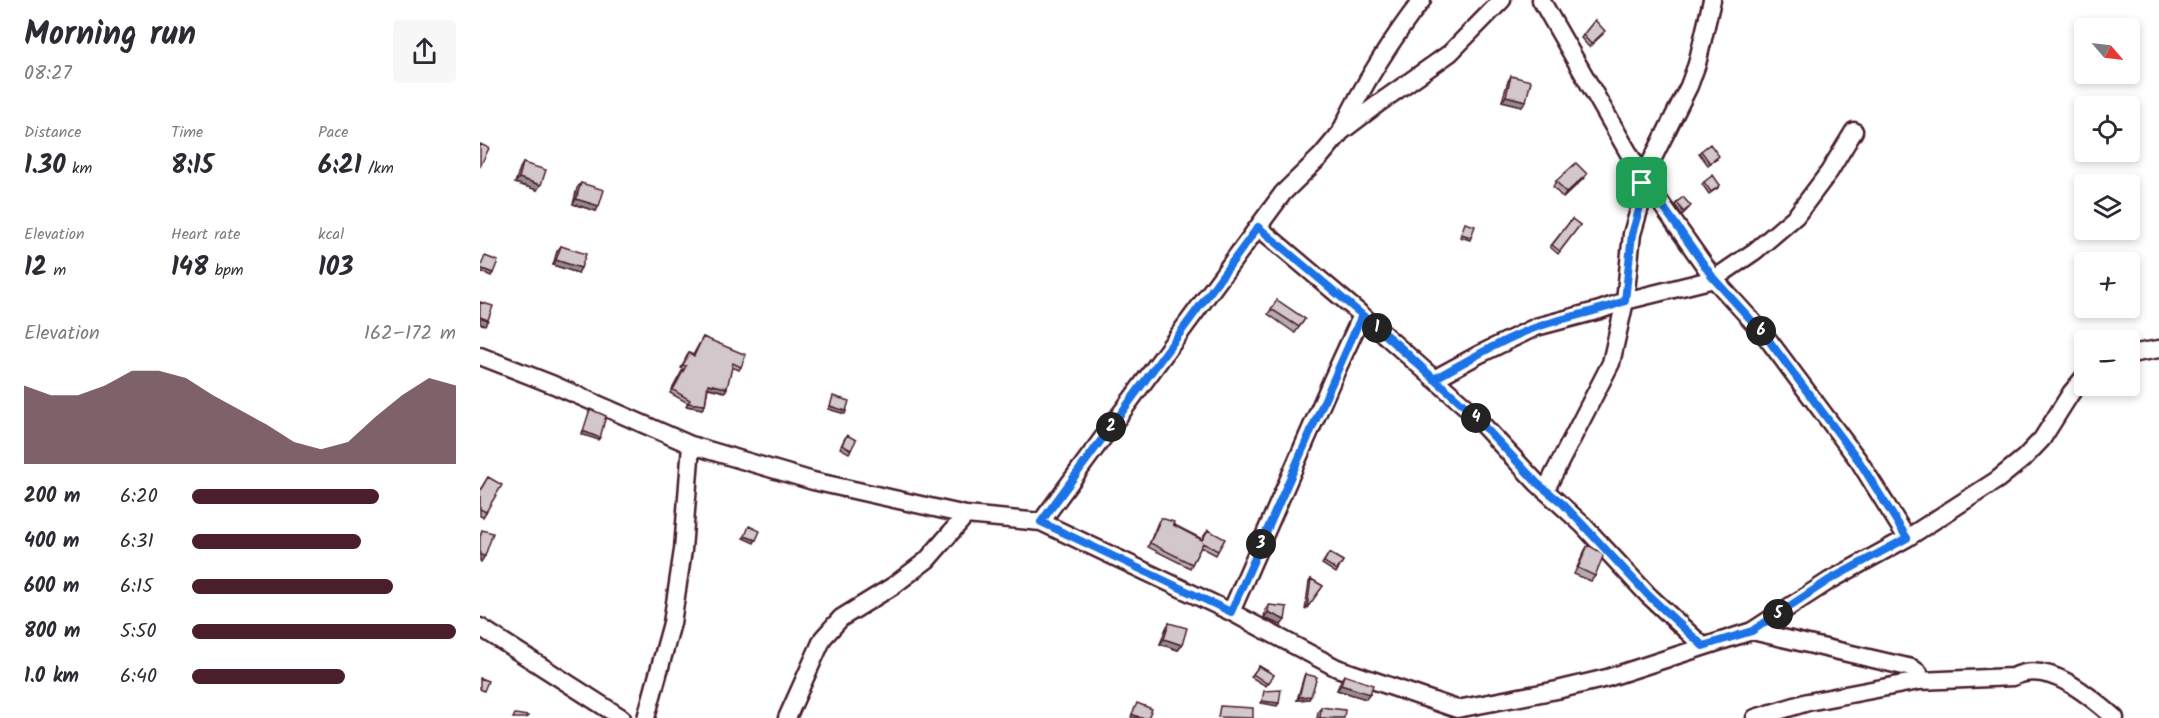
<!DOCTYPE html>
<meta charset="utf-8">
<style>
body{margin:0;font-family:Kalam,sans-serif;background:#f7f7f7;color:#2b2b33;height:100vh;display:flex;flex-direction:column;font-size:22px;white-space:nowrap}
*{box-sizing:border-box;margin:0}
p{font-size:20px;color:#7c7c81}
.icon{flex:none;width:33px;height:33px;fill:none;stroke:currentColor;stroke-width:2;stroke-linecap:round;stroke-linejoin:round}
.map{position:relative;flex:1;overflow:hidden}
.panel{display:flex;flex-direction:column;background:#fff;width:480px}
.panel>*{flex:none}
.needle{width:39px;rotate:118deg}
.fabs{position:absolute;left:1594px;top:18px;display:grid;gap:12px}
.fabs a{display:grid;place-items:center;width:66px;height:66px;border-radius:6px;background:#fff;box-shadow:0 3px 9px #0003;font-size:30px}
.pin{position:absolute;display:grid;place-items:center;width:51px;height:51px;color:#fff;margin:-26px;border-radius:12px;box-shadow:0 3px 9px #0006}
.km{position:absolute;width:30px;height:30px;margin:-15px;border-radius:50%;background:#222;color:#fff;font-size:16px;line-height:30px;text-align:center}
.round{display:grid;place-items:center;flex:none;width:63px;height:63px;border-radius:6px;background:#f7f7f7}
.overview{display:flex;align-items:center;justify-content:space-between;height:102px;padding:0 24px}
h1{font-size:33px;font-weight:800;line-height:45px}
.stats{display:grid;grid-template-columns:repeat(3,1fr);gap:9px;height:102px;padding:6px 24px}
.stats div{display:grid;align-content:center}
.stats b{font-size:26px;font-weight:800}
.stats small{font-size:16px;font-weight:400}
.stats p{font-size:16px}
.chart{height:168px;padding:12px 24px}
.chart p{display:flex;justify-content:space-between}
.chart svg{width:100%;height:108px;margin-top:6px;fill:#4a1f2b;opacity:.7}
ul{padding:0 24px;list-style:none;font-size:20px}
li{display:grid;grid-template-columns:96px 72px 1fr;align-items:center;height:45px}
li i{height:15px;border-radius:8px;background:#4a1f2b}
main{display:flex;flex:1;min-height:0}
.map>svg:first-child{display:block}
</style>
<main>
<section class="panel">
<div class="overview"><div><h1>Morning run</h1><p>08:27</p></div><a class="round"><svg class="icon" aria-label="share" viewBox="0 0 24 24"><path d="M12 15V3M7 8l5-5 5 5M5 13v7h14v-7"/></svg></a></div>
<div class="stats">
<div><p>Distance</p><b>1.30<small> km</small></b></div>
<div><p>Time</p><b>8:15</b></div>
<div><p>Pace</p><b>6:21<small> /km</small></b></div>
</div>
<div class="stats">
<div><p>Elevation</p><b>12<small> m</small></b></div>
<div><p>Heart rate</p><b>148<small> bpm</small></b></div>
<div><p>kcal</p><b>103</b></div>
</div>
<div class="chart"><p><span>Elevation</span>162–172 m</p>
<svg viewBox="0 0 160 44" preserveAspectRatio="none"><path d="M0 44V12L10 16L20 16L30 12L40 6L50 6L60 9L70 16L80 22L90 28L100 35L110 38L120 35L130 25L140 16L150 9L160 12V44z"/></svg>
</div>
<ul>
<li><b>200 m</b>6:20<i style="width:71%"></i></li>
<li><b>400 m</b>6:31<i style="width:64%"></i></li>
<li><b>600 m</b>6:15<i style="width:76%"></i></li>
<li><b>800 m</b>5:50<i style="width:100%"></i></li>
<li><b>1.0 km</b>6:40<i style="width:58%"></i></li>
</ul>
</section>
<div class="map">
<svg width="1679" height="718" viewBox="0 0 1679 718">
<rect width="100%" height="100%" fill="#fff"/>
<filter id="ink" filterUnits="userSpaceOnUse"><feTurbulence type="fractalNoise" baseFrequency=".0167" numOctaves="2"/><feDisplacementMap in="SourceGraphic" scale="12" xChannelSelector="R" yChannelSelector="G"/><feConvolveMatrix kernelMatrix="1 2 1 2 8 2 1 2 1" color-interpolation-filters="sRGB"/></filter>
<g filter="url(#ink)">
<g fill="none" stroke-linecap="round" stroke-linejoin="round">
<defs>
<path id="minor" d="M 1061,0 L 1163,178 L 1234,279 L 1284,334 L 1379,461 L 1427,538
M 862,129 C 882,86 913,37 942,0
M 882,315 L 985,406 L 1057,483 L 1103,525 L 1168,595 L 1223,646
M 1650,354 L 1679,349
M 0,356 L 74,385 L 211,445 L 333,481 L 486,515 L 561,522 L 751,612 L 857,668 L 977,709 L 1077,690 L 1127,678 L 1272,631 L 1349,581 L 1427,538 L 1517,480 L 1544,458 L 1562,439 L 1591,393 L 1605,376
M 954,379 L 998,355 L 1056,327 L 1120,310 L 1145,301 L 1234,279 L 1275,251 L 1316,216 L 1349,172 L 1374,131
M 1065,491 L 1131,363 L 1145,301 L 1152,234 L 1162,200 L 1163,178 L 1209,86 L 1217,64 L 1232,0
M 561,522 L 803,193 L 841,156 L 861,132 L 899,103 L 970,53 L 1022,0
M 751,612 L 853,378 L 882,315 L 778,227
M 0,627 L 142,718
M 1272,631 L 1432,668 L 1439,673 L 1439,681
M 166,718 L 192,623 L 203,550 L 211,445
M 307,718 L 343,638 L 361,618 L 413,586 L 447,560 L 486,515
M 1275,718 L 1328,702 L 1439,681 L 1533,677 C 1568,659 1610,696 1635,718"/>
</defs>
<use href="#minor" stroke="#4a1f2b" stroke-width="21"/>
<use href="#minor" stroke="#fff" stroke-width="16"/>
</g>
<path fill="#b5abaf" stroke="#4a1f2b" stroke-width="1.5" d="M 1115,20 L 1123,34 L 1109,47 L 1101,38 Z
M 1031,76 L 1042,106 L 1022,101 L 1028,81 Z
M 1221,151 L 1237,159 L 1228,165 L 1219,153 Z
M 43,163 L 57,190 L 35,183 L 40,168 Z
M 1107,174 L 1103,179 L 1083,198 L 1073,187 L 1076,181 Z
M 1224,182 L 1240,185 L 1238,188 L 1229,194 L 1222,184 Z
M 101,183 L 116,211 L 93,204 L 97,188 Z
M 1197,202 L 1209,208 L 1202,215 L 1195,205 Z
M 1092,219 L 1100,225 L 1078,254 L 1070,247 Z
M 81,246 L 98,273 L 73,265 L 77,251 Z
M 797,300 L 825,319 L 815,333 L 788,314 Z
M 223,337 L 261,367 L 259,370 L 252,367 L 245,392 L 228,388 L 225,405 L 222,409 L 206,406 L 208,403 L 190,393 L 203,369 L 201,368 L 207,356 L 209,353 L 213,355 Z
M 365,438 L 371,450 L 369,453 L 360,448 Z
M 8,477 L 6,512 L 3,517 L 0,516 L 0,490 Z
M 681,518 L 722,539 L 728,530 L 738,551 L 736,555 L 721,547 L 710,568 L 668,547 L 678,522 Z
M 1108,545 L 1115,576 L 1111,581 L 1094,574 L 1105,550 Z
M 849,553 L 863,561 L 856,573 L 842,564 Z
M 831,579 L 843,586 L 825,610 L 829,582 Z
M 789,605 L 801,625 L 784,618 L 785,610 Z
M 689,623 L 702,645 L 698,650 L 680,644 L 686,628 Z
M 779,666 L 794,675 L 786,686 L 771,677 Z
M 825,674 L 829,699 L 817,700 L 824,676 Z
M 864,675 L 890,694 L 886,699 L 857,690 L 861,680 Z
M 841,707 L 864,718 L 837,718 L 838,712 Z"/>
<path fill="#938b8e" stroke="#4a1f2b" stroke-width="1.5" d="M 1026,96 L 1046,101 L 1042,106 L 1022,101 Z
M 1107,174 L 1103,179 L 1083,198 L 1086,193 Z
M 39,178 L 61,185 L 57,190 L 35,183 Z
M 96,199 L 119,206 L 116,211 L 93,204 Z
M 981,234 L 991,237 L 990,240 L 980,237 Z
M 76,260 L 101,268 L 98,273 L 73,265 Z
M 0,268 L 13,273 L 11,276 L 0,271 Z
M 0,317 L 8,320 L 5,325 L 0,324 Z
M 228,384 L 247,388 L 245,392 L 226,387 Z
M 208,403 L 225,405 L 222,409 L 206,406 Z
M 350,406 L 366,411 L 365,414 L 348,409 Z
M 103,431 L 120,438 L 118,440 L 101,434 Z
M 265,536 L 276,540 L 274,543 L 263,538 Z
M 0,555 L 5,556 L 1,562 L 0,561 Z
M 788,612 L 805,620 L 801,625 L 784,618 Z
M 684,639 L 702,645 L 698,650 L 680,644 Z
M 861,685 L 890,694 L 886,699 L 857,690 Z
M 831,696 L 829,699 L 817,700 L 819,697 Z
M 782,701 L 799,703 L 797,706 L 781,703 Z
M 652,714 L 661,718 L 654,718 L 651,717 Z"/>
<path fill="#d2c7cb" stroke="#4a1f2b" stroke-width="1.5" d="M 1115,20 L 1125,31 L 1111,44 L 1103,35 Z
M 1031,76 L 1051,81 L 1046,101 L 1026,96 Z
M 0,144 L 9,148 L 0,167 Z
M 1230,144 L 1239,156 L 1230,163 L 1221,151 Z
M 43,163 L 66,170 L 61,185 L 39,178 Z
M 1096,163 L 1107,174 L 1086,193 L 1076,181 Z
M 1233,175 L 1240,185 L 1231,192 L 1224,182 Z
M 101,183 L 124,190 L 119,206 L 96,199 Z
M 1203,197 L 1211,206 L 1203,212 L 1197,202 Z
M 1092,219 L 1100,225 L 1080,251 L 1072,245 Z
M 985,223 L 995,226 L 991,237 L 981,234 Z
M 81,246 L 106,254 L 101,268 L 76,260 Z
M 5,256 L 18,261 L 13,273 L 0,268 Z
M 797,300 L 825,319 L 819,327 L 791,309 Z
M 0,302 L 13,306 L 8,320 L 0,317 Z
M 223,337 L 266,355 L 261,367 L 253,363 L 247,388 L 228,384 L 225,405 L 208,403 L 210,400 L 193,390 L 206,366 L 203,365 L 209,353 L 214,356 Z
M 353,396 L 369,401 L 366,411 L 350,406 Z
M 110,409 L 126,416 L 120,438 L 103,431 Z
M 367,435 L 376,440 L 371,450 L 362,445 Z
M 8,477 L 22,485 L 6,512 L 0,509 L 0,491 Z
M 681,518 L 694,522 L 693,525 L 722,540 L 728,530 L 745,539 L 738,551 L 723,543 L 712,564 L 670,543 Z
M 269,526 L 280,531 L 276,540 L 265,536 Z
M 2,530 L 13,533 L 5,556 L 0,555 L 0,537 Z
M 1108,545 L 1124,554 L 1115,576 L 1098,568 Z
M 849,553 L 863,561 L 857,570 L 844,562 Z
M 831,579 L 843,586 L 827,608 Z
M 789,605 L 807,607 L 805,620 L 788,612 Z
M 689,623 L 707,628 L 702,645 L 684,639 Z
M 779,666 L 794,675 L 788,684 L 773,674 Z
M 825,674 L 837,677 L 831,696 L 819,697 Z
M 864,675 L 893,685 L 890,694 L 861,685 Z
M 0,678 L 8,681 L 4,691 L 0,689 Z
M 801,690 L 799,703 L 782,701 L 784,691 Z
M 657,703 L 672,709 L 668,718 L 661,718 L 652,714 Z
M 740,706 L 773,708 L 773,718 L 738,717 Z
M 841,707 L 865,710 L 864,718 L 840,718 Z
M 35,714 L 48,716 L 46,718 L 33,718 Z"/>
</g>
<g fill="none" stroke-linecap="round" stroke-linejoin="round" filter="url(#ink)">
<defs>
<path id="route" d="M 1162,183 L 1162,200 L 1152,234 L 1145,301 C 1116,312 1086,317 1057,327 C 1021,340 987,361 954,379 L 919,346 L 778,227 L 561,522 L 751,612 L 882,315 L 985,406 L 1057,483 L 1082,503 L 1103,525 L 1168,595 L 1223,646 L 1272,631 L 1349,580 L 1427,538 L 1379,461 L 1284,334 L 1234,279 L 1163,178 L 1162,183"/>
</defs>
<use href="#route" stroke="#fff" stroke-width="12"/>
<use href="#route" stroke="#1a73e8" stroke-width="8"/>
</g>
</svg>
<div class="fabs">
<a><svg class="needle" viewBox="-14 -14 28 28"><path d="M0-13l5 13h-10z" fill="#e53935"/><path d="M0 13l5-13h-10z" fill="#7c7c81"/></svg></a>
<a><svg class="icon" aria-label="locate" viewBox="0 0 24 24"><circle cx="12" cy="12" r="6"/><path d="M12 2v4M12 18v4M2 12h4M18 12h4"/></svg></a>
<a><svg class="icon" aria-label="layers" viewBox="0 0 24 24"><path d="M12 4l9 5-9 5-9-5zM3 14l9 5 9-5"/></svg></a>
<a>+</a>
<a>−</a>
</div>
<div class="pin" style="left:1162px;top:183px;background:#1e9e55"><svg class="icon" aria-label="arrive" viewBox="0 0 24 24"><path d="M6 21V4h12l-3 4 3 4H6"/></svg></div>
<b class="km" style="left:897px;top:328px">1</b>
<b class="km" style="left:631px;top:427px">2</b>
<b class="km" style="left:781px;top:544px">3</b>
<b class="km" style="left:996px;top:418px">4</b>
<b class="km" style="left:1298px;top:614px">5</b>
<b class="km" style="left:1281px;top:331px">6</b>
</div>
</main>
